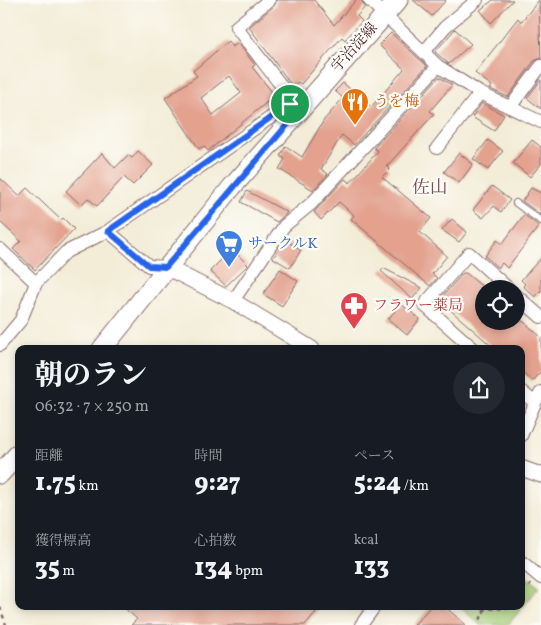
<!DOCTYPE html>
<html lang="ja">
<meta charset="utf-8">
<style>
body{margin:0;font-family:Vollkorn,"Noto Serif JP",serif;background:#242831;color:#f1f3f6;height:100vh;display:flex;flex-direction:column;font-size:19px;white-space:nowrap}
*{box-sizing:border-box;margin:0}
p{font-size:16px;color:#9ea1a6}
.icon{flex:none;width:28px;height:28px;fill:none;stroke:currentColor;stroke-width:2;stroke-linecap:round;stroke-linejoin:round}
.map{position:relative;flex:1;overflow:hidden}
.panel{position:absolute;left:15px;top:345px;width:510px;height:265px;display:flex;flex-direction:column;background:#171b24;border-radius:10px;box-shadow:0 2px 8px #0003}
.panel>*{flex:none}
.tools{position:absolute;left:475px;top:280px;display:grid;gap:10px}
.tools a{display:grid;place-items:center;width:50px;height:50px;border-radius:50%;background:#171b24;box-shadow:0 2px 8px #0003;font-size:25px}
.pin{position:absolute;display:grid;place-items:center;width:42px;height:42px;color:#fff;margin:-21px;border:2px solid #fff;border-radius:50%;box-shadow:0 1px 5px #0007}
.round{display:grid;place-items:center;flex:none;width:52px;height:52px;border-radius:26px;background:#242831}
.headline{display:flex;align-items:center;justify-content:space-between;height:85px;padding:0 20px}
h1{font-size:28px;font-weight:800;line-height:38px}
.metrics{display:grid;grid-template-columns:repeat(3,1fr);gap:8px;height:85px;padding:5px 20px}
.metrics div{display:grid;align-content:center}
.metrics b{font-size:25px;font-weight:800}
.metrics small{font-size:14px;font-weight:400}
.metrics p{font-size:14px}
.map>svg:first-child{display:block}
</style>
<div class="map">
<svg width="541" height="625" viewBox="0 0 541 625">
<rect width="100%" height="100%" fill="#fdfcf7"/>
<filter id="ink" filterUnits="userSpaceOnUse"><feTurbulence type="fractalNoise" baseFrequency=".02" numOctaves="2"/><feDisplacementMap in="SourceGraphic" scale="10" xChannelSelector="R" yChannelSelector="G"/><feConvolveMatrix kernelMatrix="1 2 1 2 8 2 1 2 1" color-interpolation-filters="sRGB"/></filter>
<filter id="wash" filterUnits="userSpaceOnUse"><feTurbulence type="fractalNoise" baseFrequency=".0096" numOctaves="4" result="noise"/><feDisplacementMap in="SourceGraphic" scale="20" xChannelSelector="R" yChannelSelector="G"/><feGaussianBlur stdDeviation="1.12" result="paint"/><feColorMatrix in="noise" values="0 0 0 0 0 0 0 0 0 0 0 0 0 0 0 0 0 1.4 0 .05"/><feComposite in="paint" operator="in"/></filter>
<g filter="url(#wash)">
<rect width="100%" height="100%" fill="#f3edd8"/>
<path fill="#a1c772" stroke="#76734e" d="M 521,572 L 539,587 L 508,625 L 480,625 L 459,606 L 521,606 Z"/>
<g id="blocks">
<path fill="#e3a18e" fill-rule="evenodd" d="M 277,0 L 314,0 L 334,25 L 356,0 L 361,0 L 365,7 L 357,16 L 362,21 L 345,40 L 342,37 L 301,84 L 298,82 L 293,87 L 249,27 L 274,6 Z
M 413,0 L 446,0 L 432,16 Z
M 493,0 L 513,0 L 491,23 L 480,10 Z
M 539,0 L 541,58 L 534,61 L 508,97 L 490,89 L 492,86 L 475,73 L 518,18 L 521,22 Z
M 455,29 L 471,44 L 449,64 L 435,52 Z
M 391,33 L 427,66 L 354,145 L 342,135 L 321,169 L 328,174 L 313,190 L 279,169 L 285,159 L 280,156 L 286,146 L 302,157 L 324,120 L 343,98 L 335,91 L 343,83 L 371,107 L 386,90 L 404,69 L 379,45 Z
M 228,41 L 232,47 L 238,43 L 255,65 L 252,67 L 272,92 L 270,94 L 273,97 L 208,151 L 204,146 L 199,149 L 165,98 L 197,76 L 193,71 ZM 229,76 L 241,93 L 213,115 L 201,98 Z
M 439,77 L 452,85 L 430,111 L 434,114 L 387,166 L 390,169 L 382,177 L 431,218 L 420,232 L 447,256 L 432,274 L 437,278 L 430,286 L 351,219 L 354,215 L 339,202 L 321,220 L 314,212 L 345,179 L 350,183 L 378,151 L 374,148 Z
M 541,80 L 541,109 L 527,98 Z
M 482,103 L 504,115 L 494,131 L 472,117 Z
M 488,140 L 503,151 L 488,170 L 473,159 Z
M 532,140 L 541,147 L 541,164 L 530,177 L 513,163 Z
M 138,151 L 153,165 L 133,185 L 124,177 L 97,206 L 88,198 L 81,205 L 66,191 L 102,153 L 115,168 L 128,155 L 132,158 Z
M 459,153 L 473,164 L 459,183 L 444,172 Z
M 0,178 L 19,196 L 27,188 L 61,220 L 63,218 L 74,229 L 35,270 L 13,249 L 21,241 L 0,222 Z
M 492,186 L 510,200 L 501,212 L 494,206 L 483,218 L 473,210 Z
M 531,188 L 541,193 L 541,215 L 522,201 Z
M 247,191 L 287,212 L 286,214 L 277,222 L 241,202 Z
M 524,215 L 539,226 L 507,268 L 502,263 L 498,268 L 485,256 L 497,240 L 502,244 Z
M 452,219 L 467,232 L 459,242 L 442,230 Z
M 285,240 L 301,250 L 290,268 L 273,258 Z
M 232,249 L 248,265 L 226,286 L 210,271 Z
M 541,258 L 541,291 L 535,297 L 523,286 L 525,284 L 521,280 Z
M 383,268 L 422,288 L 412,299 L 381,271 Z
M 280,269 L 298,281 L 282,306 L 263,294 Z
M 463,273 L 466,273 L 484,288 L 484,298 L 479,304 L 484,308 L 484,321 L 523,321 L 541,337 L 541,371 L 532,381 L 521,371 L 521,349 L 495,349 L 439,300 Z
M 401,304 L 420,319 L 407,335 L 388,319 Z
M 122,606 L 321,606 L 305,625 L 131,625 L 137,619 Z
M 431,606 L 444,606 L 466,625 L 414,625 Z"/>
</g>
</g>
<g filter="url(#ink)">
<use href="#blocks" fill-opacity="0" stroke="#856768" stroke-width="1"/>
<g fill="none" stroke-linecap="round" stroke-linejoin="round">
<defs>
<path id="service" d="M 516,203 L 541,221"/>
<path id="minor" d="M 269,0 L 236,27 L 290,97 L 290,104 L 295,108
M 369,0 L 438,66 L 480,93 L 541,122
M 424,52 L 445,27 L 477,0
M 511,106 L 541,66
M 437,148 L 480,93
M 108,231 L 149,266 L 166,267
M 0,249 L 36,283
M 516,295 L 541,317
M 233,301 L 284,226 L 312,203 L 438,66
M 0,345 L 21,320 L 36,283 L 66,252 L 108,231 L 290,104
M 474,349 L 424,305 L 469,253 L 509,289
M 521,391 L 535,403 L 541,392
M 521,436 L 535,403
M 521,561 L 541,578
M 361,625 L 375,606"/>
<path id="tertiary" d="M 166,267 L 233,301 L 312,349
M 521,468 L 541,475"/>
<path id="primary" d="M 102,349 L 232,187 L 398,0
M 0,474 L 19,453"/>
</defs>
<use href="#service" stroke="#856768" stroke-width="8"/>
<use href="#minor" stroke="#856768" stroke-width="14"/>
<use href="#tertiary" stroke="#856768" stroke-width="17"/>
<use href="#primary" stroke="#856768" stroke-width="21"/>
<path stroke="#856768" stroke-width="2.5" stroke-dasharray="4 4" stroke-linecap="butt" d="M 521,588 L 531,585
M 474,606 C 479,610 509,609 515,606
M 0,607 L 6,625
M 480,620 L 485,609"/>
<use href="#service" stroke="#fff" stroke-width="6"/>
<use href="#minor" stroke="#fff" stroke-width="12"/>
<use href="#tertiary" stroke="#fff" stroke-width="15"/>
<use href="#primary" stroke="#fff" stroke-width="19"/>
</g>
</g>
<g fill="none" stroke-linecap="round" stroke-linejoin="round" filter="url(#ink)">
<defs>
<path id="route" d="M 290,104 L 299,111 L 166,267 L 149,266 L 108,231 Z"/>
</defs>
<use href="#route" stroke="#fff" stroke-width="10"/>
<use href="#route" stroke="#2563eb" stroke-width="6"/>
</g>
<defs>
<symbol id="restaurant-pin" viewBox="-11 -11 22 30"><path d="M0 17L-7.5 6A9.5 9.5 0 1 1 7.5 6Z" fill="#e8710a" stroke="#fdfcf7"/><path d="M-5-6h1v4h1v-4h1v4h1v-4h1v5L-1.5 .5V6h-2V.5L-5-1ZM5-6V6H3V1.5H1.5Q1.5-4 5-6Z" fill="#fff"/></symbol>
<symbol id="supermarket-pin" viewBox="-11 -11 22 30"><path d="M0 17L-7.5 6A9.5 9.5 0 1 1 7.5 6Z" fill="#3f7fe0" stroke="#fdfcf7"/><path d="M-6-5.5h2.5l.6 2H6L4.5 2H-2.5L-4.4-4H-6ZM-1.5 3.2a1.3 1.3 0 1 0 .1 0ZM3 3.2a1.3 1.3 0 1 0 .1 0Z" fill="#fff"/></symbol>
<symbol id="pharmacy-pin" viewBox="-11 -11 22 30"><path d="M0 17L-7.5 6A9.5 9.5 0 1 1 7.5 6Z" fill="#e0444e" stroke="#fdfcf7"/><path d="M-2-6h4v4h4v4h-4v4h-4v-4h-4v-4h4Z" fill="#fff"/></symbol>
</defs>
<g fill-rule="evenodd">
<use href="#restaurant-pin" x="339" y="86" width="32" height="43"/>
<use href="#supermarket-pin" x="213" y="228" width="32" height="43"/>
<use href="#pharmacy-pin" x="338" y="290" width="32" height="43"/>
</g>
<g text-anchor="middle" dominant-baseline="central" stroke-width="4.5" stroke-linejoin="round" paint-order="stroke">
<g font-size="15" fill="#4a1f2b" stroke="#fdfcf7">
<text transform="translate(355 48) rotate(-48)">宇治淀線</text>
</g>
<g font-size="15" fill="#c56008" stroke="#fdfcf7" text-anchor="start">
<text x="374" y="102">うを梅</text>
</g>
<g font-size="15" fill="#366cbe" stroke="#fdfcf7" text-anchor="start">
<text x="248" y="244">サークルK</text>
</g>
<g font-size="15" fill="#be3a42" stroke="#fdfcf7" text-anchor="start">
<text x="373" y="306">フラワー薬局</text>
</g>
<g font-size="18" fill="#804c4e" stroke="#fdfcf7">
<text x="430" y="188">佐山</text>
</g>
</g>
</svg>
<div class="tools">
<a><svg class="icon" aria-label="locate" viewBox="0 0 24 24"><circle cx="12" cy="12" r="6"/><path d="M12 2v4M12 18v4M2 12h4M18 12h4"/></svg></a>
</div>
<div class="pin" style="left:290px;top:104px;background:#1e9e55"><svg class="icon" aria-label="arrive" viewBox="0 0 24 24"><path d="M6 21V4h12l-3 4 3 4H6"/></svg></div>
<section class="panel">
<div class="headline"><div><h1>朝のラン</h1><p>06:32 · 7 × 250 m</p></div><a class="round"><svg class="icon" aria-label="share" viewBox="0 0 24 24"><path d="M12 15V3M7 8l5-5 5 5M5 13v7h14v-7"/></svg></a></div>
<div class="metrics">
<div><p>距離</p><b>1.75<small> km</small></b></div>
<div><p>時間</p><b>9:27</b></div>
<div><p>ペース</p><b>5:24<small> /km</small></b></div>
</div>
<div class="metrics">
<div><p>獲得標高</p><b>35<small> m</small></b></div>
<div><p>心拍数</p><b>134<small> bpm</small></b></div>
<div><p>kcal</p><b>133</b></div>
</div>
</section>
</div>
